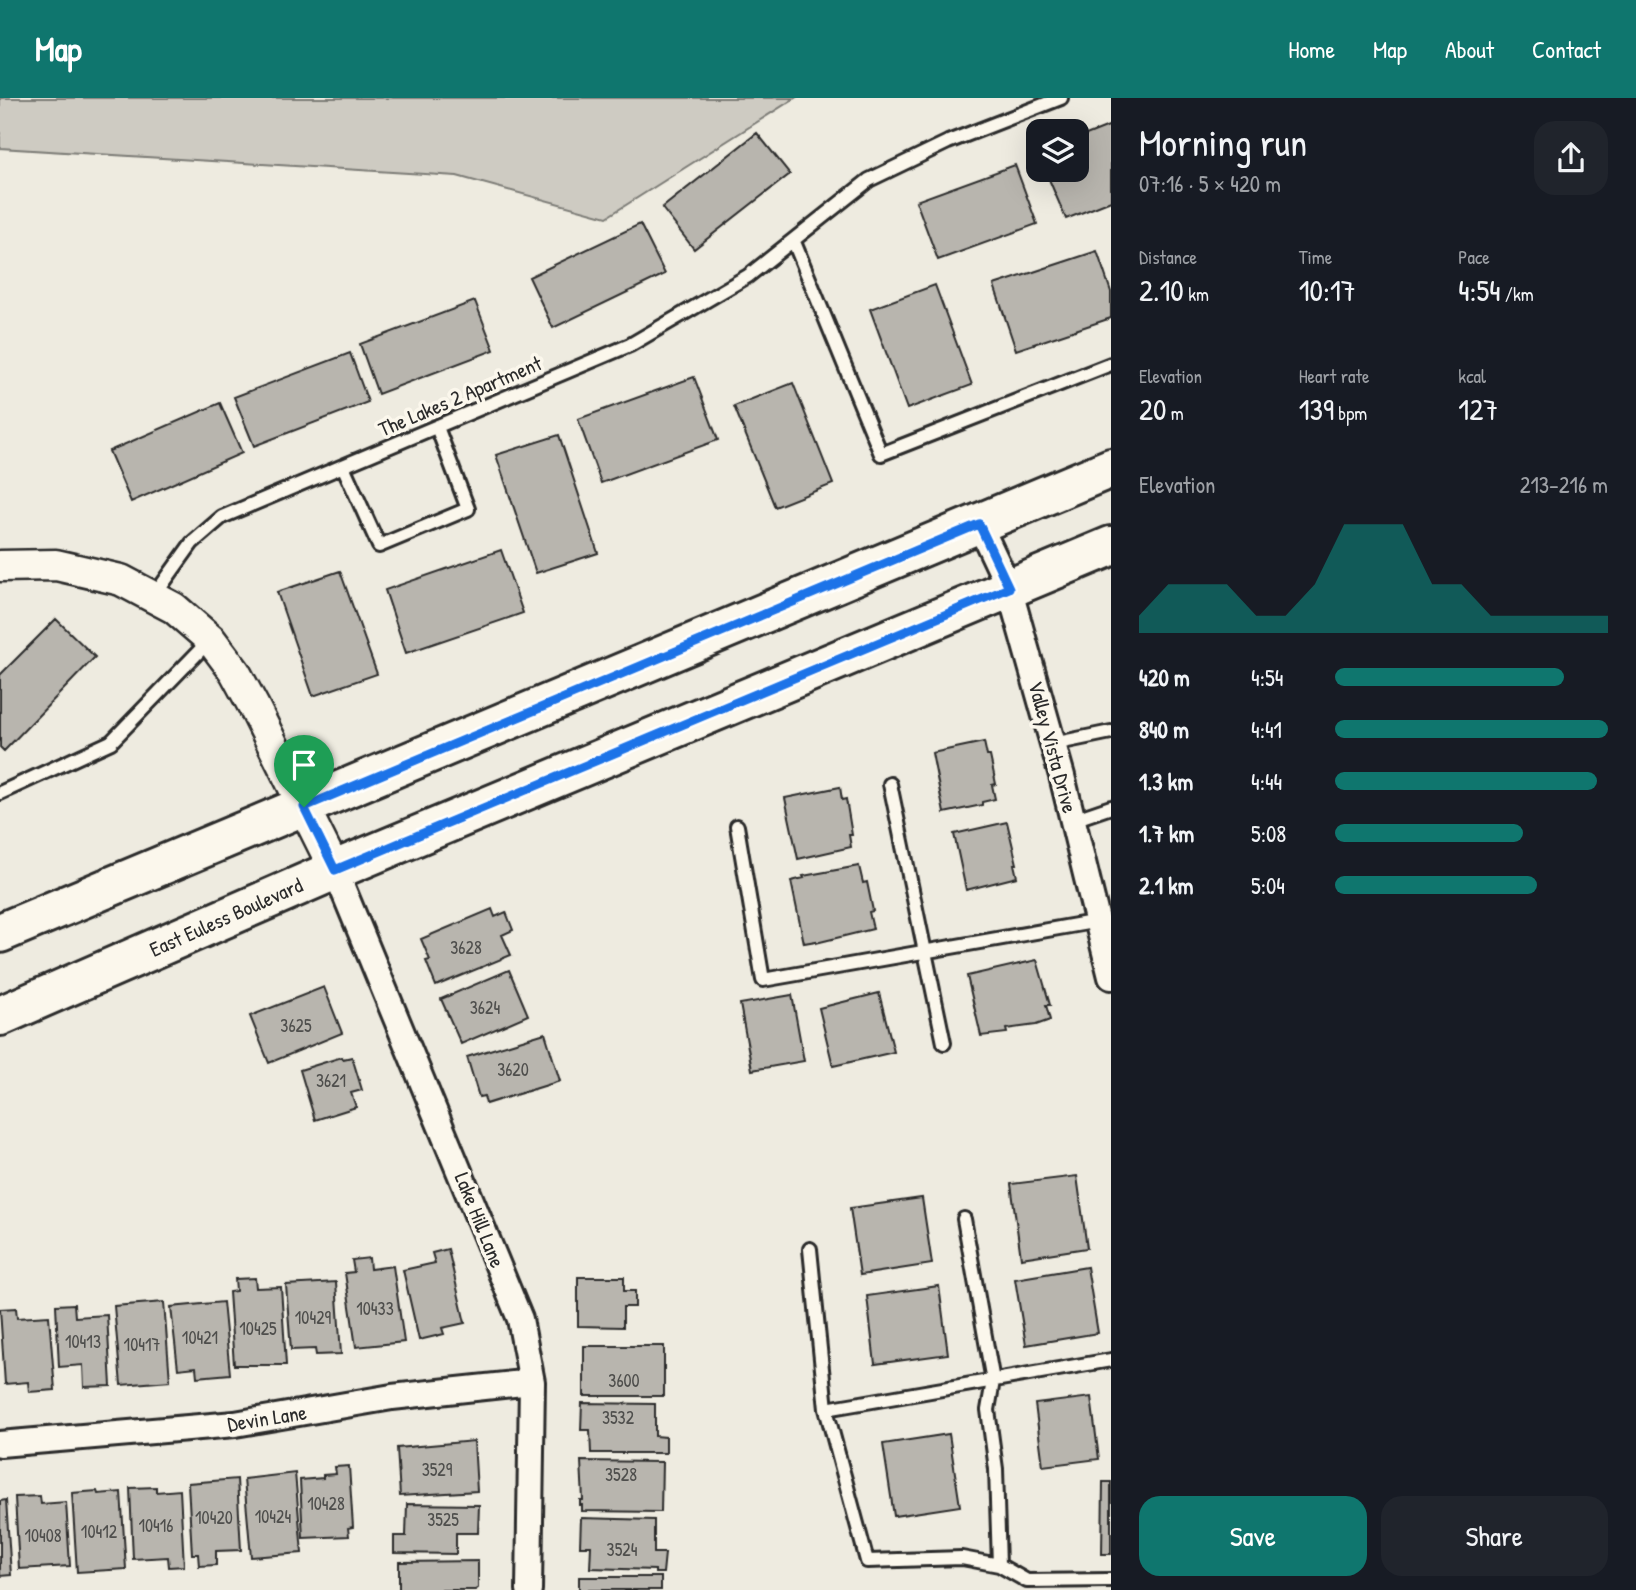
<!DOCTYPE html>
<meta charset="utf-8">
<style>
body{margin:0;font-family:"Patrick Hand",sans-serif;background:#20242c;color:#f1f3f6;height:100vh;display:flex;flex-direction:column;font-size:26px;white-space:nowrap}
*{box-sizing:border-box;margin:0}
p{font-size:23px;color:#9ea1a6}
.icon{flex:none;width:38px;height:38px;fill:none;stroke:currentColor;stroke-width:2;stroke-linecap:round;stroke-linejoin:round}
.map{position:relative;flex:1;overflow:hidden}
.side{display:flex;flex-direction:column;background:#171b24;width:525px}
.side>*{flex:none}
.fabs{position:absolute;left:1026px;top:21px;display:grid;gap:14px}
.fabs a{display:grid;place-items:center;width:63px;height:63px;border-radius:14px;background:#171b24;box-shadow:0 7px 28px #0002;font-size:35px}
.pin{position:absolute;display:grid;place-items:center;width:60px;height:60px;color:#fff;margin:-72px -30px;border-radius:50% 50% 50% 0;rotate:-45deg;box-shadow:0 0 7px #0007}
.pin .icon{rotate:45deg}
.round{display:grid;place-items:center;flex:none;width:74px;height:74px;border-radius:21px;background:#20242c}
.overview{display:flex;align-items:center;justify-content:space-between;height:119px;padding:0 28px}
h1{font-size:38px;font-weight:600;line-height:52px}
.figures{display:grid;grid-template-columns:repeat(3,1fr);gap:10px;height:119px;padding:7px 28px}
.figures div{display:grid;align-content:center}
.figures b{font-size:30px;font-weight:600}
.figures small{font-size:19px;font-weight:400}
.figures p{font-size:19px}
.chart{height:196px;padding:14px 28px}
.chart p{display:flex;justify-content:space-between}
.chart svg{width:100%;height:126px;margin-top:7px;fill:#0f766e;opacity:.7}
.primary-button{display:flex;gap:14px;margin-top:auto;padding:14px 28px}
.primary-button a{flex:1;height:80px;border-radius:21px;background:#0f766e;color:#fff;font-size:28px;font-weight:600;line-height:80px;text-align:center}
.primary-button a+a{background:#20242c;color:#f1f3f6}
ul{padding:0 28px;list-style:none;font-size:23px}
li{display:grid;grid-template-columns:112px 84px 1fr;align-items:center;height:52px}
li i{height:18px;border-radius:9px;background:#0f766e}
header{display:flex;align-items:center;gap:42px;box-sizing:border-box;height:98px;padding:0 35px;background:#0f766e;color:#fff}
header strong{font-size:33px}
nav{display:flex;gap:38px;margin-inline-start:auto;font-size:24px}
main{display:flex;flex:1;min-height:0}
.map>svg:first-child{display:block}
</style>
<header>
<strong>Map</strong>
<nav><a>Home</a><a>Map</a><a>About</a><a>Contact</a></nav>
</header>
<main>
<div class="map">
<svg width="1111" height="1492" viewBox="0 0 1111 1492">
<rect width="100%" height="100%" fill="#eeebe0"/>
<filter id="ink" filterUnits="userSpaceOnUse"><feTurbulence type="fractalNoise" baseFrequency=".0143" numOctaves="2"/><feDisplacementMap in="SourceGraphic" scale="14" xChannelSelector="R" yChannelSelector="G"/><feConvolveMatrix kernelMatrix="1 2 1 2 8 2 1 2 1" color-interpolation-filters="sRGB"/></filter>
<g filter="url(#ink)">
<path fill="#cecbc2" stroke="#7c7b76" stroke-width="2" d="M 0,0 L 795,0 L 607,119 L 457,78 L 0,50 Z"/>
<path fill="#b8b5ae" stroke="#2b2b2b" stroke-width="2" d="M 1111,27 L 1111,103 L 1066,121 L 1045,72 L 1076,72 L 1076,41 Z
M 757,35 L 790,76 L 694,151 L 662,110 Z
M 1015,67 L 1037,126 L 938,162 L 916,103 Z
M 640,126 L 665,176 L 553,230 L 529,179 Z
M 1097,153 L 1111,194 L 1111,220 L 1016,252 L 994,187 Z
M 935,187 L 972,287 L 907,311 L 870,211 Z
M 475,203 L 494,252 L 378,296 L 360,246 Z
M 350,255 L 368,304 L 254,348 L 234,299 Z
M 694,279 L 718,342 L 601,385 L 578,321 Z
M 793,285 L 833,386 L 775,409 L 734,308 Z
M 220,305 L 242,355 L 131,404 L 109,353 Z
M 559,337 L 598,455 L 536,475 L 496,357 Z
M 501,452 L 523,515 L 406,555 L 385,492 Z
M 340,473 L 377,576 L 313,598 L 277,494 Z
M 56,521 L 95,559 L 4,653 L 0,649 L 0,577 Z
M 984,644 L 987,658 L 990,658 L 996,686 L 992,687 L 995,701 L 982,704 L 982,707 L 944,715 L 932,655 Z
M 840,689 L 842,702 L 846,701 L 852,737 L 849,737 L 851,749 L 798,761 L 785,700 Z
M 1007,724 L 1017,766 L 1014,766 L 1017,779 L 966,792 L 954,736 Z
M 859,768 L 863,785 L 867,784 L 873,813 L 869,814 L 873,831 L 816,845 L 816,843 L 804,845 L 791,783 L 804,780 L 803,778 Z
M 492,811 L 495,819 L 506,814 L 513,832 L 502,837 L 511,857 L 436,888 L 426,863 L 430,862 L 421,841 Z
M 1037,862 L 1050,907 L 1046,907 L 1050,922 L 1036,927 L 1006,931 L 1007,935 L 981,938 L 967,878 Z
M 509,872 L 528,917 L 461,946 L 441,901 Z
M 324,889 L 342,935 L 269,965 L 250,918 Z
M 879,895 L 894,954 L 833,968 L 819,910 Z
M 792,897 L 804,963 L 752,972 L 740,906 Z
M 545,935 L 560,983 L 486,1006 L 484,998 L 479,999 L 467,959 Z
M 342,959 L 343,961 L 352,959 L 362,992 L 351,995 L 356,1009 L 315,1022 L 300,972 Z
M 1077,1078 L 1087,1150 L 1021,1160 L 1011,1086 Z
M 922,1100 L 932,1166 L 860,1177 L 850,1110 Z
M 448,1151 L 465,1225 L 442,1230 L 444,1236 L 419,1242 L 403,1172 L 435,1165 L 432,1155 Z
M 369,1160 L 370,1171 L 393,1168 L 404,1244 L 356,1249 L 345,1175 L 354,1174 L 352,1162 Z
M 1087,1169 L 1098,1235 L 1026,1247 L 1015,1181 Z
M 578,1179 L 624,1179 L 624,1193 L 635,1193 L 635,1209 L 623,1209 L 623,1229 L 578,1228 Z
M 255,1180 L 256,1190 L 281,1189 L 286,1267 L 234,1267 L 229,1194 L 236,1193 L 235,1181 Z
M 336,1184 L 341,1256 L 316,1257 L 315,1251 L 291,1252 L 286,1187 Z
M 939,1188 L 948,1256 L 875,1266 L 867,1198 Z
M 164,1204 L 170,1283 L 121,1287 L 114,1208 Z
M 223,1204 L 230,1276 L 197,1279 L 196,1269 L 178,1271 L 171,1209 Z
M 74,1206 L 75,1219 L 107,1217 L 111,1288 L 84,1289 L 83,1267 L 59,1269 L 56,1207 Z
M 16,1210 L 17,1220 L 49,1218 L 55,1292 L 29,1294 L 28,1284 L 5,1286 L 0,1211 Z
M 584,1248 L 664,1248 L 664,1298 L 584,1298 Z
M 1091,1299 L 1099,1361 L 1043,1368 L 1035,1306 Z
M 582,1305 L 655,1306 L 655,1338 L 666,1339 L 666,1355 L 591,1355 L 590,1332 L 581,1332 Z
M 949,1336 L 960,1408 L 894,1418 L 883,1346 Z
M 474,1343 L 477,1393 L 400,1398 L 397,1350 Z
M 581,1363 L 662,1364 L 661,1414 L 582,1413 L 582,1407 L 580,1407 L 580,1402 L 583,1402 Z
M 349,1368 L 353,1429 L 348,1430 L 349,1438 L 303,1440 L 300,1382 L 323,1380 L 323,1377 L 336,1376 L 335,1369 Z
M 295,1375 L 302,1455 L 251,1459 L 244,1381 Z
M 237,1381 L 241,1452 L 216,1453 L 216,1467 L 199,1468 L 198,1456 L 192,1456 L 188,1385 Z
M 1103,1384 L 1111,1384 L 1111,1456 L 1102,1456 Z
M 156,1389 L 156,1394 L 180,1392 L 184,1468 L 169,1469 L 168,1459 L 133,1461 L 130,1390 Z
M 97,1393 L 98,1396 L 121,1394 L 126,1471 L 77,1474 L 72,1395 Z
M 40,1398 L 41,1406 L 66,1404 L 70,1468 L 19,1471 L 15,1399 Z
M 6,1402 L 11,1477 L 0,1478 L 0,1403 Z
M 407,1406 L 479,1407 L 478,1435 L 456,1435 L 456,1456 L 394,1455 L 394,1438 L 406,1438 Z
M 581,1420 L 654,1422 L 654,1455 L 665,1455 L 663,1475 L 655,1475 L 655,1472 L 590,1470 L 591,1448 L 580,1448 Z
M 478,1463 L 478,1490 L 475,1492 L 399,1492 L 399,1464 Z
M 579,1479 L 661,1479 L 661,1492 L 579,1492 Z"/>
<g fill="none" stroke-linecap="round" stroke-linejoin="round">
<defs>
<path id="service" d="M 794,144 L 881,356 L 1111,266
M 343,368 L 379,448 L 468,411 L 437,329
M 154,498 L 192,445 L 222,419 L 630,247 L 748,178 L 869,82 L 948,44 L 1061,0
M 1053,646 L 1111,634
M 890,686 L 944,945
M 0,695 L 111,644 L 210,542
M 1073,722 L 1111,709
M 737,728 L 763,882 L 1099,823
M 964,1121 L 993,1283 L 988,1312 L 996,1371 L 999,1467 L 1027,1483 L 1111,1482
M 810,1151 L 826,1311 L 867,1463 L 962,1460 L 999,1467
M 826,1311 L 1111,1262"/>
<path id="minor" d="M 979,426 L 1009,490 L 1062,678 L 1111,879
M 335,772 L 520,1221 L 532,1284 L 529,1492
M 0,1346 L 235,1326 L 392,1299 L 532,1284"/>
<path id="tertiary" d="M 0,468 L 56,467 L 121,482 L 174,510 L 211,542 L 235,574 L 254,609 L 335,772"/>
<path id="primary" d="M 0,835 L 1111,370
M 0,918 L 335,772 L 1111,448"/>
</defs>
<use href="#service" stroke="#2b2b2b" stroke-width="18"/>
<use href="#minor" stroke="#2b2b2b" stroke-width="30"/>
<use href="#tertiary" stroke="#2b2b2b" stroke-width="35"/>
<use href="#primary" stroke="#2b2b2b" stroke-width="44"/>
<use href="#service" stroke="#fbf7ec" stroke-width="12"/>
<use href="#minor" stroke="#fbf7ec" stroke-width="24"/>
<use href="#tertiary" stroke="#fbf7ec" stroke-width="30"/>
<use href="#primary" stroke="#fbf7ec" stroke-width="38"/>
</g>
</g>
<g fill="none" stroke-linecap="round" stroke-linejoin="round" filter="url(#ink)">
<defs>
<path id="route" d="M 979,426 L 1009,490 L 335,772 L 304,709 Z"/>
</defs>
<use href="#route" stroke="#fff" stroke-width="14"/>
<use href="#route" stroke="#1a73e8" stroke-width="9"/>
</g>
<g text-anchor="middle" dominant-baseline="central" stroke-width="7" stroke-linejoin="round" paint-order="stroke">
<g font-size="18" fill="#4e4e4c">
<text x="466" y="849">3628</text>
<text x="485" y="909">3624</text>
<text x="296" y="927">3625</text>
<text x="513" y="971">3620</text>
<text x="331" y="982">3621</text>
<text x="375" y="1210">10433</text>
<text x="313" y="1219">10429</text>
<text x="258" y="1230">10425</text>
<text x="200" y="1239">10421</text>
<text x="83" y="1243">10413</text>
<text x="142" y="1246">10417</text>
<text x="624" y="1282">3600</text>
<text x="618" y="1319">3532</text>
<text x="437" y="1371">3529</text>
<text x="621" y="1376">3528</text>
<text x="326" y="1405">10428</text>
<text x="273" y="1418">10424</text>
<text x="214" y="1419">10420</text>
<text x="443" y="1421">3525</text>
<text x="156" y="1427">10416</text>
<text x="99" y="1433">10412</text>
<text x="43" y="1437">10408</text>
<text x="622" y="1451">3524</text>
</g>
<g font-size="21" fill="#2b2b2b" stroke="#fbf7ec">
<text transform="translate(460 298) rotate(-23)">The Lakes 2 Apartment</text>
<text transform="translate(1053 649) rotate(75)">Valley Vista Drive</text>
<text transform="translate(226 819) rotate(-24)">East Euless Boulevard</text>
<text transform="translate(480 1122) rotate(68)">Lake Hill Lane</text>
<text transform="translate(267 1320) rotate(-9)">Devin Lane</text>
</g>
</g>
</svg>
<div class="fabs">
<a><svg class="icon" aria-label="layers" viewBox="0 0 24 24"><path d="M12 4l9 5-9 5-9-5zM3 14l9 5 9-5"/></svg></a>
</div>
<div class="pin" style="left:304px;top:709px;background:#1e9e55"><svg class="icon" aria-label="arrive" viewBox="0 0 24 24"><path d="M6 21V4h12l-3 4 3 4H6"/></svg></div>
</div>
<section class="side">
<div class="overview"><div><h1>Morning run</h1><p>07:16 · 5 × 420 m</p></div><a class="round"><svg class="icon" aria-label="share" viewBox="0 0 24 24"><path d="M12 15V3M7 8l5-5 5 5M5 13v7h14v-7"/></svg></a></div>
<div class="figures">
<div><p>Distance</p><b>2.10<small> km</small></b></div>
<div><p>Time</p><b>10:17</b></div>
<div><p>Pace</p><b>4:54<small> /km</small></b></div>
</div>
<div class="figures">
<div><p>Elevation</p><b>20<small> m</small></b></div>
<div><p>Heart rate</p><b>139<small> bpm</small></b></div>
<div><p>kcal</p><b>127</b></div>
</div>
<div class="chart"><p><span>Elevation</span>213–216 m</p>
<svg viewBox="0 0 160 44" preserveAspectRatio="none"><path d="M0 44V38L10 27L20 27L30 27L40 38L50 38L60 27L70 6L80 6L90 6L100 27L110 27L120 38L130 38L140 38L150 38L160 38V44z"/></svg>
</div>
<ul>
<li><b>420 m</b>4:54<i style="width:84%"></i></li>
<li><b>840 m</b>4:41<i style="width:100%"></i></li>
<li><b>1.3 km</b>4:44<i style="width:96%"></i></li>
<li><b>1.7 km</b>5:08<i style="width:69%"></i></li>
<li><b>2.1 km</b>5:04<i style="width:74%"></i></li>
</ul>
<div class="primary-button"><a>Save</a><a>Share</a></div>
</section>
</main>
